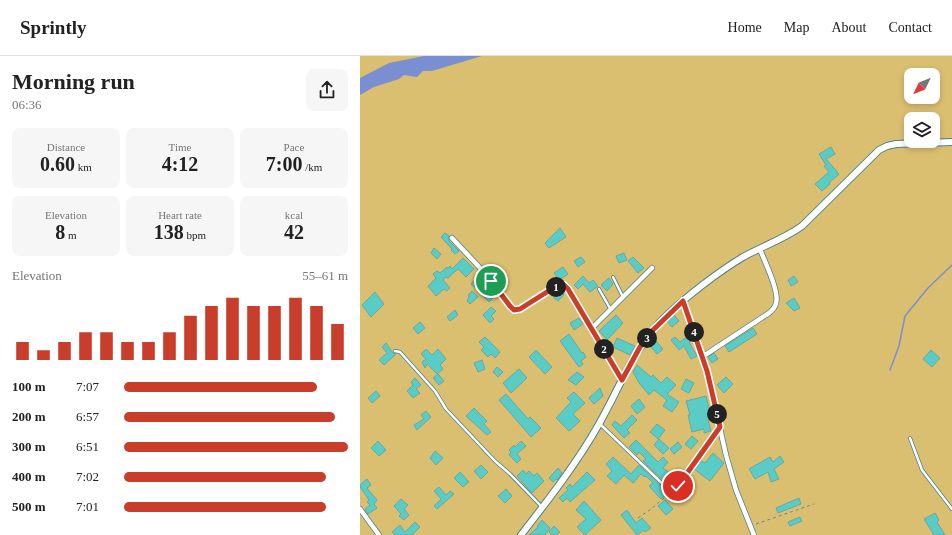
<!DOCTYPE html>
<meta charset="utf-8">
<style>
body{margin:0;font-family:"Times New Roman",serif;background:#f6f6f6;color:#222;height:100vh;display:flex;flex-direction:column;font-size:15px;white-space:nowrap}
*{box-sizing:border-box;margin:0}
p{font-size:13px;color:#767676}
.icon{flex:none;width:22px;height:22px;fill:none;stroke:currentColor;stroke-width:2;stroke-linecap:round;stroke-linejoin:round}
.map{position:relative;flex:1;overflow:hidden}
.drawer{display:flex;flex-direction:column;background:#fff;width:360px}
.drawer>*{flex:none}
.needle{width:26px;rotate:227deg}
.fabs{position:absolute;left:544px;top:12px;display:grid;gap:8px}
.fabs a{display:grid;place-items:center;width:36px;height:36px;border-radius:8px;background:#fff;box-shadow:0 2px 6px #0003;font-size:20px}
.pin{position:absolute;display:grid;place-items:center;width:34px;height:34px;color:#fff;margin:-17px;border:2px solid #fff;border-radius:50%;box-shadow:0 1px 4px #0007}
.km{position:absolute;width:20px;height:20px;margin:-10px;border-radius:50%;background:#222;color:#fff;font-size:11px;line-height:20px;text-align:center}
.round{display:grid;place-items:center;flex:none;width:42px;height:42px;border-radius:8px;background:#f6f6f6}
.headline{display:flex;align-items:center;justify-content:space-between;height:68px;padding:0 12px}
h1{font-size:22px;font-weight:700;line-height:30px}
.metrics{display:grid;grid-template-columns:repeat(3,1fr);gap:6px;height:68px;padding:4px 12px}
.metrics div{display:grid;align-content:center;border-radius:8px;background:#f6f6f6;text-align:center}
.metrics b{font-size:20px;font-weight:700}
.metrics small{font-size:11px;font-weight:400}
.metrics p{font-size:11px}
.chart{height:112px;padding:8px 12px}
.chart p{display:flex;justify-content:space-between}
.chart svg{width:100%;height:72px;margin-top:4px;stroke:#c93d2b;stroke-width:6}
ul{padding:0 12px;list-style:none;font-size:13px}
li{display:grid;grid-template-columns:64px 48px 1fr;align-items:center;height:30px}
li i{height:10px;border-radius:5px;background:#c93d2b}
header{display:flex;align-items:center;gap:24px;box-sizing:border-box;height:56px;padding:0 20px;background:#fff;border-bottom:1px solid #e0e0e0}
header strong{font-size:19px}
nav{display:flex;gap:22px;margin-inline-start:auto;font-size:14px}
main{display:flex;flex:1;min-height:0}
.map>svg:first-child{display:block}
</style>
<header>
<strong>Sprintly</strong>
<nav><a>Home</a><a>Map</a><a>About</a><a>Contact</a></nav>
</header>
<main>
<section class="drawer">
<div class="headline"><div><h1>Morning run</h1><p>06:36</p></div><a class="round"><svg class="icon" aria-label="share" viewBox="0 0 24 24"><path d="M12 15V3M7 8l5-5 5 5M5 13v7h14v-7"/></svg></a></div>
<div class="metrics">
<div><p>Distance</p><b>0.60<small> km</small></b></div>
<div><p>Time</p><b>4:12</b></div>
<div><p>Pace</p><b>7:00<small> /km</small></b></div>
</div>
<div class="metrics">
<div><p>Elevation</p><b>8<small> m</small></b></div>
<div><p>Heart rate</p><b>138<small> bpm</small></b></div>
<div><p>kcal</p><b>42</b></div>
</div>
<div class="chart"><p><span>Elevation</span>55–61 m</p>
<svg viewBox="0 0 160 44" preserveAspectRatio="none"><path d="M5 44V33M15 44V38M25 44V33M35 44V27M45 44V27M55 44V33M65 44V33M75 44V27M85 44V17M95 44V11M105 44V6M115 44V11M125 44V11M135 44V6M145 44V11M155 44V22"/></svg>
</div>
<ul>
<li><b>100 m</b>7:07<i style="width:86%"></i></li>
<li><b>200 m</b>6:57<i style="width:94%"></i></li>
<li><b>300 m</b>6:51<i style="width:100%"></i></li>
<li><b>400 m</b>7:02<i style="width:90%"></i></li>
<li><b>500 m</b>7:01<i style="width:90%"></i></li>
</ul>
</section>
<div class="map">
<svg width="592" height="479" viewBox="0 0 592 479">
<rect width="100%" height="100%" fill="#a0deea"/>
<path fill="#dbbf71" fill-rule="evenodd" d="M 0,0 L 592,0 L 592,479 L 0,479 ZM 551,19 L 573,19 L 573,41 L 551,41 ZM 551,63 L 573,63 L 573,85 L 551,85 Z"/>
<path fill="#7a8ed2" d="M 64,0 L 122,0 L 72,15 L 63,15 L 57,21 L 44,19 L 39,23 L 14,31 L 0,39 L 0,22 L 29,7 Z"/>
<g fill="none" stroke-linecap="round" stroke-linejoin="round">
<path stroke="#7a8ed2" stroke-width="1.5" d="M 530,314 L 539,290 L 545,260 L 568,232 L 592,209"/>
</g>
<path fill="#5accc6" stroke="#68a7a3" d="M 471,91 L 475,98 L 466,103 L 479,118 L 469,127 L 470,128 L 462,135 L 455,128 L 469,116 L 464,110 L 466,109 L 459,98 Z
M 200,172 L 206,181 L 189,192 L 185,187 Z
M 85,177 L 89,180 L 89,185 L 99,195 L 95,198 L 91,194 L 92,193 L 81,181 Z
M 74,192 L 81,198 L 77,203 L 71,197 Z
M 264,197 L 267,204 L 259,207 L 256,200 Z
M 221,201 L 225,206 L 218,211 L 214,205 Z
M 273,201 L 284,212 L 278,217 L 268,205 Z
M 103,202 L 114,213 L 106,221 L 98,213 L 88,222 L 86,221 L 83,224 L 90,232 L 87,235 L 84,233 L 76,240 L 68,230 L 76,222 L 73,218 L 77,215 L 80,217 L 87,211 L 88,212 L 90,210 L 92,213 Z
M 203,211 L 208,218 L 199,224 L 194,217 Z
M 119,219 L 124,224 L 117,233 L 111,228 Z
M 223,220 L 229,227 L 233,224 L 238,230 L 230,236 L 223,228 L 218,233 L 214,229 Z
M 434,220 L 438,226 L 431,230 L 428,224 Z
M 249,222 L 253,228 L 247,235 L 241,229 Z
M 112,235 L 118,241 L 110,248 L 107,245 L 109,241 L 108,239 Z
M 199,235 L 204,239 L 198,245 L 193,241 Z
M 15,236 L 24,248 L 11,261 L 2,249 Z
M 128,236 L 134,241 L 129,246 L 123,240 Z
M 434,242 L 440,252 L 434,255 L 426,247 Z
M 131,251 L 136,255 L 131,260 L 134,263 L 130,267 L 123,259 Z
M 95,254 L 98,259 L 90,265 L 87,261 Z
M 256,259 L 263,267 L 247,284 L 239,275 Z
M 314,259 L 319,265 L 312,271 L 307,265 Z
M 219,262 L 223,268 L 214,274 L 210,267 Z
M 60,266 L 65,272 L 58,278 L 53,272 Z
M 393,272 L 397,278 L 369,296 L 365,290 Z
M 209,278 L 222,297 L 223,296 L 226,301 L 221,305 L 223,308 L 219,311 L 200,285 Z
M 328,280 L 332,285 L 329,286 L 337,300 L 331,303 L 324,290 L 319,294 L 311,284 L 315,281 L 320,286 Z
M 125,281 L 140,296 L 135,302 L 131,298 L 128,301 L 121,294 L 124,291 L 119,286 Z
M 257,282 L 275,290 L 270,299 L 253,291 Z
M 295,284 L 303,293 L 297,298 L 289,289 Z
M 26,287 L 33,297 L 36,298 L 24,309 L 19,304 L 27,297 L 22,291 Z
M 66,293 L 72,299 L 78,293 L 86,303 L 80,309 L 83,313 L 77,318 L 67,308 L 65,312 L 62,306 L 66,303 L 61,298 Z
M 176,294 L 192,311 L 185,318 L 169,301 Z
M 571,294 L 580,302 L 572,311 L 563,303 Z
M 354,297 L 358,303 L 352,307 L 348,301 Z
M 122,304 L 125,313 L 118,316 L 114,307 Z
M 277,309 L 291,321 L 293,319 L 301,327 L 307,321 L 316,329 L 307,338 L 319,346 L 312,356 L 303,350 L 307,344 L 294,334 L 289,339 L 279,327 L 273,316 Z
M 137,311 L 143,316 L 138,321 L 133,316 Z
M 159,313 L 167,322 L 151,337 L 143,327 Z
M 217,316 L 224,321 L 216,329 L 208,324 Z
M 78,318 L 84,325 L 79,329 L 73,322 Z
M 366,321 L 373,328 L 364,337 L 357,329 Z
M 55,322 L 61,329 L 56,333 L 60,337 L 53,342 L 47,335 L 53,329 L 51,326 Z
M 326,323 L 334,327 L 329,337 L 321,333 Z
M 240,332 L 243,340 L 234,348 L 229,342 Z
M 16,335 L 20,340 L 12,347 L 8,342 Z
M 214,336 L 225,347 L 213,358 L 220,365 L 209,375 L 196,362 L 211,346 L 207,342 Z
M 146,338 L 168,363 L 170,361 L 181,372 L 171,381 L 139,344 Z
M 346,340 L 349,352 L 350,364 L 348,364 L 351,375 L 344,377 L 344,373 L 332,376 L 328,359 L 330,359 L 326,345 Z
M 279,343 L 285,351 L 277,358 L 271,350 Z
M 114,352 L 127,365 L 124,368 L 131,376 L 127,379 L 106,360 Z
M 66,355 L 71,361 L 57,374 L 54,369 L 64,363 L 61,359 Z
M 272,359 L 277,364 L 267,374 L 270,377 L 264,382 L 252,369 L 255,365 L 261,370 Z
M 297,368 L 305,374 L 298,383 L 290,376 Z
M 332,380 L 338,385 L 331,393 L 325,388 Z
M 299,383 L 309,392 L 303,398 L 294,389 Z
M 276,384 L 298,406 L 303,401 L 308,406 L 303,412 L 314,420 L 307,428 L 283,405 L 286,403 L 279,396 L 277,399 L 269,391 Z
M 18,385 L 26,394 L 19,400 L 11,392 Z
M 161,385 L 166,390 L 157,398 L 161,403 L 157,407 L 149,399 L 151,396 L 149,394 L 154,389 L 155,391 Z
M 318,386 L 322,391 L 314,398 L 310,393 Z
M 75,395 L 83,402 L 76,409 L 70,402 Z
M 353,397 L 364,407 L 350,425 L 334,413 L 340,404 L 345,407 Z
M 420,400 L 424,406 L 414,413 L 419,423 L 411,426 L 408,416 L 395,423 L 389,413 L 410,401 L 413,406 Z
M 253,401 L 271,418 L 279,409 L 308,437 L 301,443 L 289,430 L 293,427 L 286,420 L 285,421 L 281,418 L 273,427 L 264,419 L 256,428 L 247,420 L 252,415 L 246,408 Z
M 121,409 L 128,416 L 121,423 L 114,415 Z
M 198,412 L 202,417 L 197,424 L 196,423 L 193,426 L 189,422 Z
M 163,414 L 166,418 L 169,415 L 174,420 L 177,417 L 184,425 L 172,437 L 157,420 Z
M 100,416 L 109,426 L 103,431 L 94,422 Z
M 227,416 L 235,424 L 210,446 L 207,442 L 203,446 L 199,442 L 208,434 L 206,432 L 210,428 L 212,431 Z
M 7,423 L 11,429 L 7,432 L 17,444 L 14,448 L 17,452 L 8,458 L 5,453 L 10,449 L 7,446 L 9,444 L 0,431 L 0,429 Z
M 79,431 L 86,439 L 90,435 L 94,438 L 77,453 L 74,450 L 81,443 L 74,435 Z
M 146,433 L 152,440 L 145,447 L 138,440 Z
M 439,442 L 441,448 L 418,457 L 416,452 Z
M 41,443 L 48,449 L 44,453 L 49,459 L 44,464 L 39,460 L 41,458 L 34,450 Z
M 305,444 L 313,453 L 306,459 L 298,450 Z
M 224,445 L 241,464 L 225,479 L 217,471 L 226,463 L 216,454 Z
M 267,454 L 276,467 L 282,462 L 291,472 L 285,476 L 284,474 L 277,479 L 261,459 Z
M 575,457 L 579,464 L 577,466 L 585,479 L 574,479 L 564,463 Z
M 440,461 L 442,465 L 430,470 L 428,466 Z
M 182,464 L 190,472 L 185,479 L 169,479 L 178,471 L 177,470 Z
M 55,466 L 60,471 L 52,479 L 35,479 L 32,476 L 40,469 L 45,476 Z
M 194,470 L 200,476 L 196,479 L 192,479 L 189,476 Z"/>
<g fill="none" stroke-linecap="round" stroke-linejoin="round">
<defs>
<path id="service" d="M 253,221 L 263,241
M 239,233 L 251,254
M 35,295 L 40,296 L 75,335 L 86,353 L 135,405 L 150,418 L 182,451
M 240,368 L 309,434
M 550,382 L 562,414 L 592,453"/>
<path id="minor" d="M 92,182 L 121,213 L 150,250 L 154,254 L 160,253 L 198,229 L 204,229 L 208,233 L 262,324
M 323,245 L 347,315 L 366,399 L 376,434 L 394,479
M 232,272 L 292,212
M 342,301 L 409,257 C 411,255 414,253 415,250 C 422,239 404,205 400,193
M 0,453 L 19,479"/>
<path id="tertiary" d="M 161,479 C 189,443 217,407 239,368 C 261,329 274,291 306,260 C 327,240 358,216 383,201 C 403,190 424,183 442,170 L 519,94 L 527,90 L 536,88 L 592,86"/>
</defs>
<use href="#service" stroke="#46828d" stroke-width="4"/>
<use href="#minor" stroke="#46828d" stroke-width="6"/>
<use href="#tertiary" stroke="#46828d" stroke-width="8"/>
<path stroke="#608a92" stroke-width="1" stroke-dasharray="3 3" stroke-linecap="butt" d="M 313,434 L 318,429 L 356,376
M 278,462 L 291,453 L 309,438
M 396,468 L 454,448"/>
<use href="#service" stroke="#fff" stroke-width="2.5"/>
<use href="#minor" stroke="#fff" stroke-width="4.5"/>
<use href="#tertiary" stroke="#fff" stroke-width="6"/>
</g>
<g fill="none" stroke-linecap="round" stroke-linejoin="round">
<defs>
<path id="route" d="M 131,225 L 150,250 L 154,254 L 160,253 L 198,229 L 204,229 L 208,233 L 262,324 L 280,291 L 291,276 L 323,245 L 347,315 L 360,371 L 318,430"/>
</defs>
<use href="#route" stroke="#fff" stroke-width="8"/>
<use href="#route" stroke="#c93d2b" stroke-width="5"/>
</g>
</svg>
<div class="fabs">
<a><svg class="needle" viewBox="-14 -14 28 28"><path d="M0-13l5 13h-10z" fill="#e53935"/><path d="M0 13l5-13h-10z" fill="#767676"/></svg></a>
<a><svg class="icon" aria-label="layers" viewBox="0 0 24 24"><path d="M12 4l9 5-9 5-9-5zM3 14l9 5 9-5"/></svg></a>
</div>
<div class="pin" style="left:131px;top:225px;background:#1e9e55"><svg class="icon" aria-label="arrive" viewBox="0 0 24 24"><path d="M6 21V4h12l-3 4 3 4H6"/></svg></div>
<div class="pin" style="left:318px;top:430px;background:#d93025"><svg class="icon" aria-label="check" viewBox="0 0 24 24"><path d="M5 12l5 5 9-10"/></svg></div>
<b class="km" style="left:196px;top:231px">1</b>
<b class="km" style="left:244px;top:293px">2</b>
<b class="km" style="left:287px;top:282px">3</b>
<b class="km" style="left:334px;top:276px">4</b>
<b class="km" style="left:357px;top:358px">5</b>
</div>
</main>
